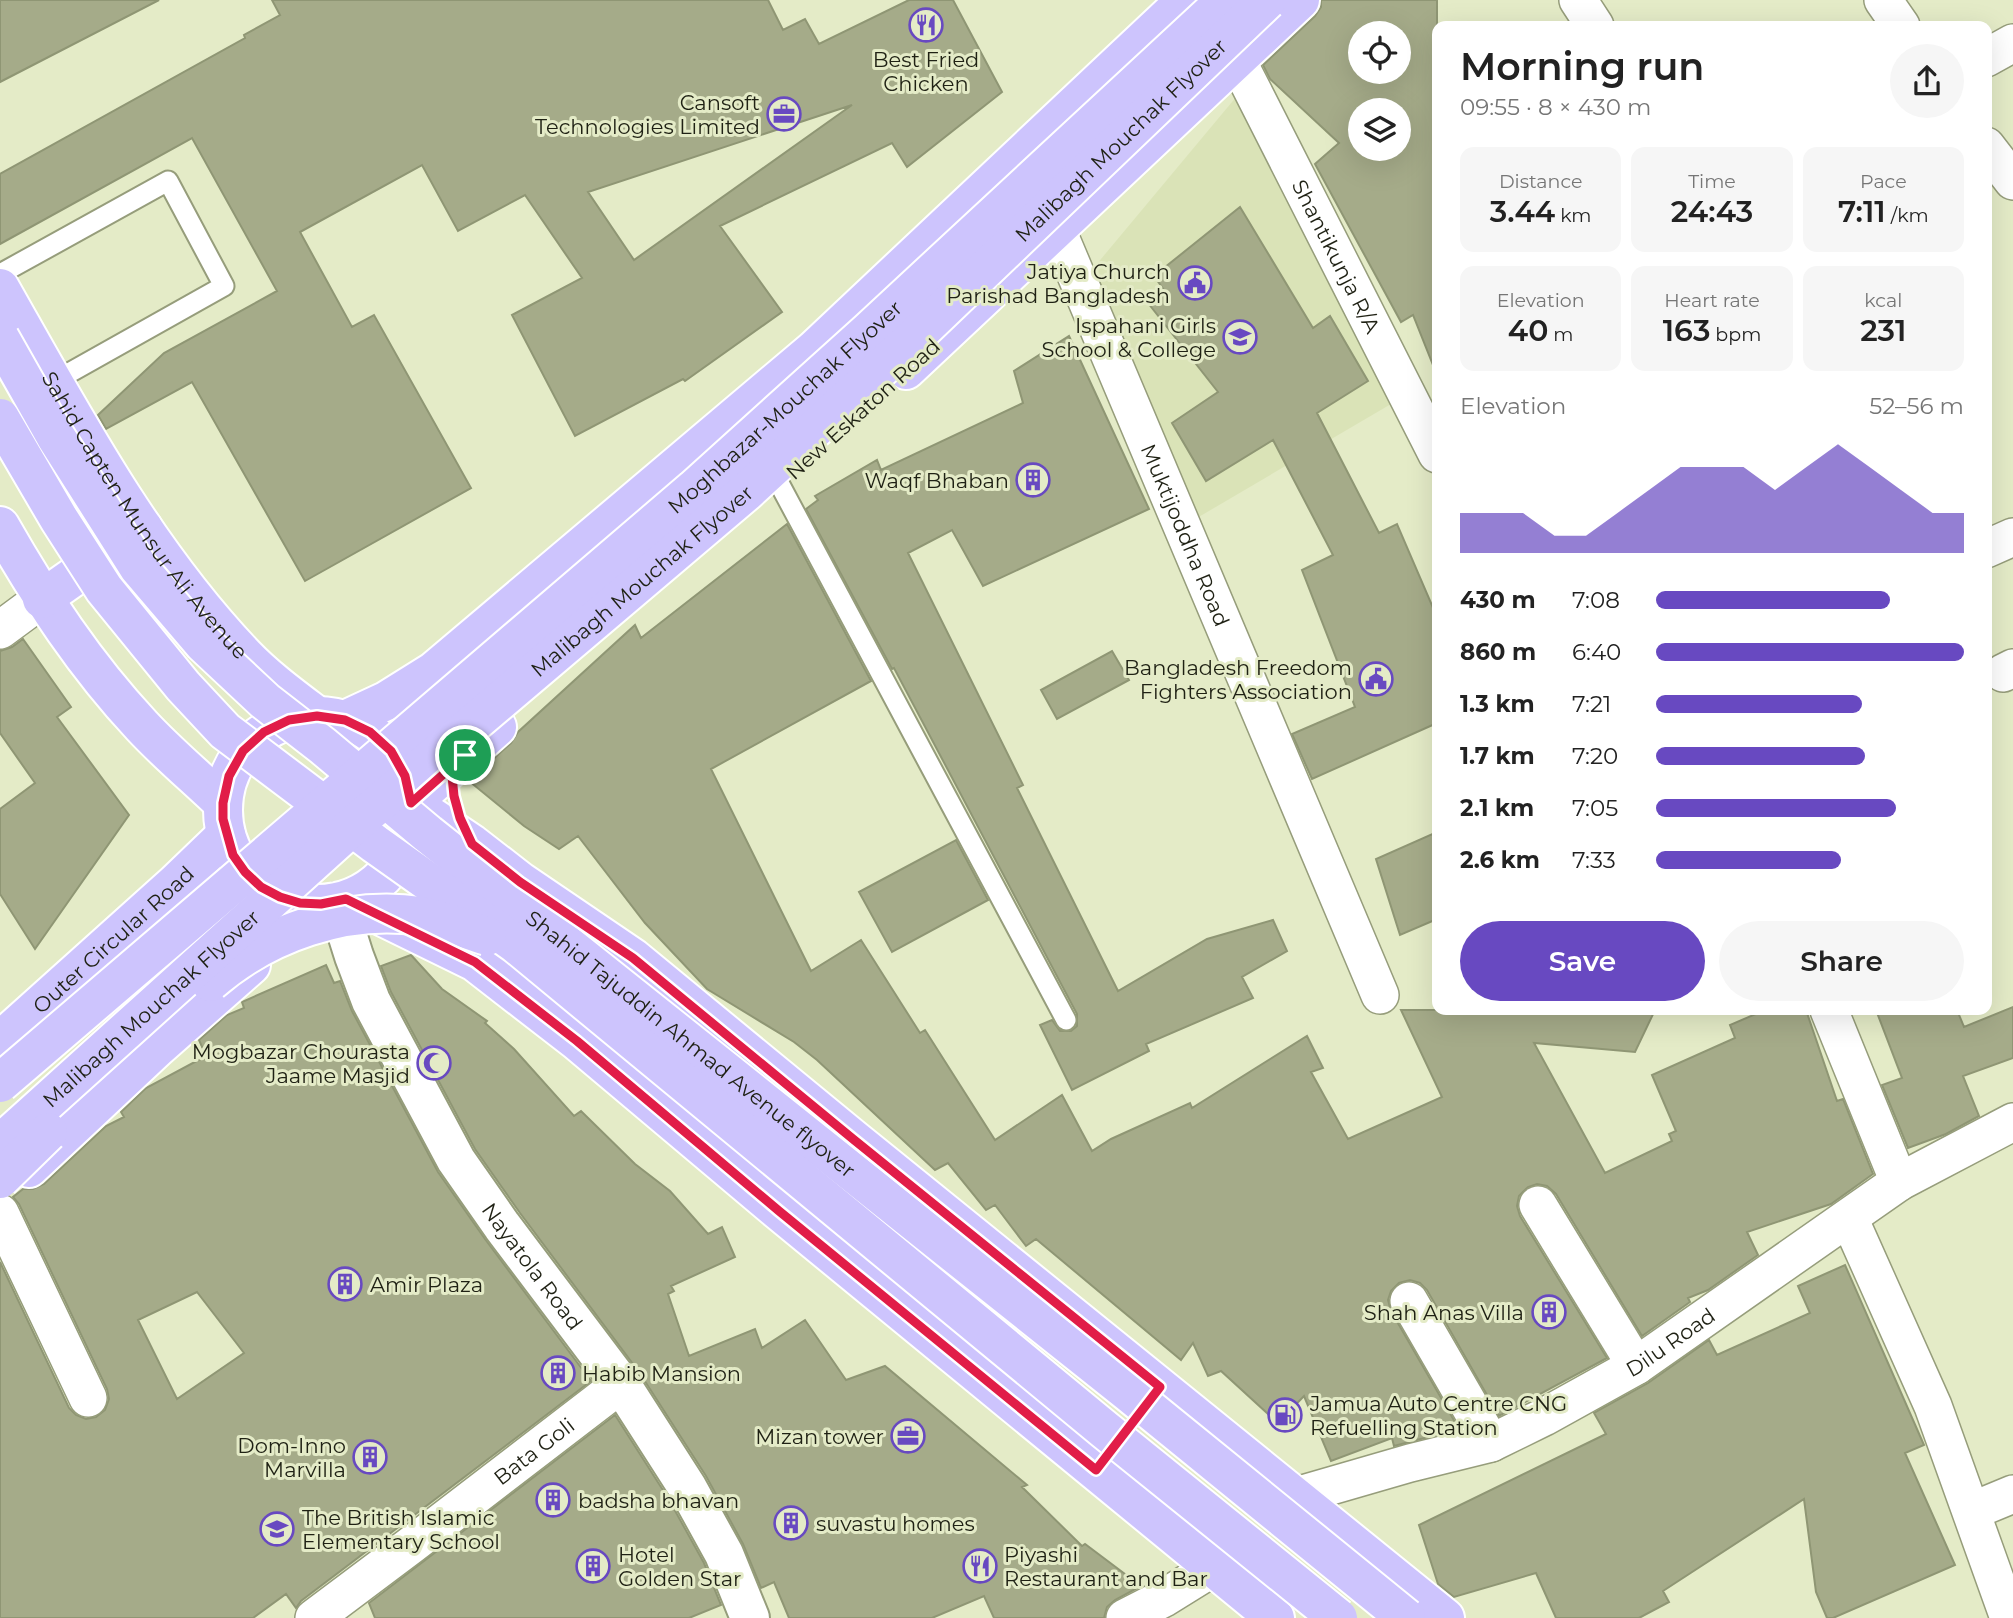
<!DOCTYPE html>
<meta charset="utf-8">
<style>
body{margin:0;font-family:Montserrat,sans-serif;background:#f6f6f6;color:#222;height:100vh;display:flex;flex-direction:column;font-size:26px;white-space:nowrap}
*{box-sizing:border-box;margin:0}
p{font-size:23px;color:#767676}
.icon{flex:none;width:38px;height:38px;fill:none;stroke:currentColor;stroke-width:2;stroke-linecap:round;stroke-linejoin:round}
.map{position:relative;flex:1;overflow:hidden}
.sheet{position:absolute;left:1432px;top:21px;width:560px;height:994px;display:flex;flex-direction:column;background:#fff;border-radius:14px;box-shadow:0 7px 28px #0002}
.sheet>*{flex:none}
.fabs{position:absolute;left:1348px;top:21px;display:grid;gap:14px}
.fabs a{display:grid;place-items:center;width:63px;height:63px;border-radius:50%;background:#fff;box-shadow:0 7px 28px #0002;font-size:35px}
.pin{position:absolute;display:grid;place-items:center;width:60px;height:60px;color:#fff;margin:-30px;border:4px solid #fff;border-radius:50%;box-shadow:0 2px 7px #0007}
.round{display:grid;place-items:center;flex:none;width:74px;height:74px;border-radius:37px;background:#f6f6f6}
.headline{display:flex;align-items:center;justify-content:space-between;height:119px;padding:0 28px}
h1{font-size:38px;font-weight:600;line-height:52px}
.figures{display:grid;grid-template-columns:repeat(3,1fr);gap:10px;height:119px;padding:7px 28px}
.figures div{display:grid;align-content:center;border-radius:14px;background:#f6f6f6;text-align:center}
.figures b{font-size:30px;font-weight:600}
.figures small{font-size:19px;font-weight:400}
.figures p{font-size:19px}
.chart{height:196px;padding:14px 28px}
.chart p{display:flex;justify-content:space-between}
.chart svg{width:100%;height:126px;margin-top:7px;fill:#6849c1;opacity:.7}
.button{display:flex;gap:14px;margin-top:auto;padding:14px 28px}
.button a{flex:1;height:80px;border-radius:42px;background:#6849c1;color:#fff;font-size:28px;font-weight:600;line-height:80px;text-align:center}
.button a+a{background:#f6f6f6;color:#222}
ul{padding:0 28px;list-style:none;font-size:23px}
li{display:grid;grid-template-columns:112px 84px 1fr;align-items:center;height:52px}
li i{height:18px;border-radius:9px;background:#6849c1}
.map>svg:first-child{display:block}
</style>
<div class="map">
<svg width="2013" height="1618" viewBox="0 0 2013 1618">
<rect width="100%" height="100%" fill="#e4ebc7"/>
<path fill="#dae3b7" d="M 1237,96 L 1327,268 L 1391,404 L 1197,518 L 1091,271 Z"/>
<path fill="#a5ab89" stroke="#8f9674" stroke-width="2" fill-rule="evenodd" d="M 0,0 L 159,0 L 0,82 Z
M 272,0 L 768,0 L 783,30 L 805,19 L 819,44 L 909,0 L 953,0 L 1002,92 L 907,167 L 892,143 L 720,226 L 782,312 L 685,381 L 683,379 L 575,436 L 512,315 L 582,278 L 525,195 L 458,231 L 422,165 L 300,232 L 352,327 L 374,315 L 471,488 L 305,581 L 192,382 L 106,429 L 98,415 L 164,353 L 277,291 L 192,138 L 0,244 L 0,174 L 245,38 L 244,35 L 280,15 ZM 852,105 L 634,260 L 588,192 Z
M 1321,0 L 1437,0 L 1437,370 L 1435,370 L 1413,315 L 1401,322 L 1315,164 L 1339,143 L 1270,79 L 1263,65 L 1315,16 L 1321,7 ZM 1360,33 L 1398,33 L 1398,72 L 1360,72 ZM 1360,110 L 1398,110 L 1398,149 L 1360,149 Z
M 1240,207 L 1313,328 L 1330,316 L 1368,381 L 1317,413 L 1379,533 L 1397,524 L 1437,617 L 1437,723 L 1312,779 L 1292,734 L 1355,707 L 1302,570 L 1333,555 L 1273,440 L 1206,481 L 1172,423 L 1218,392 L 1148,303 L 1164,290 L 1154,276 Z
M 1069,336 L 1149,509 L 983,586 L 952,530 L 908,553 L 1023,785 L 1017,788 L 1118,991 L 1207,939 L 1273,920 L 1287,951 L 1242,977 L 1253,998 L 1146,1044 L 1149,1051 L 1072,1090 L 1040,1025 L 1052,1020 L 1060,1031 L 1071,1031 L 1077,1026 L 1077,1014 L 894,668 L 892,669 L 806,509 L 818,500 L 815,496 L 877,460 L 881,470 L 1023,403 L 1014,371 Z
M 787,524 L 871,681 L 711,769 L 811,971 L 861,940 L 920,1033 L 925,1030 L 995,1140 L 1062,1095 L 1092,1151 L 1111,1139 L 1190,1103 L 1192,1108 L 1307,1036 L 1323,1068 L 1311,1072 L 1348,1139 L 1442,1097 L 1401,1010 L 1655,1010 L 1635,1052 L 1534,1043 L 1605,1173 L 1672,1141 L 1669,1134 L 1676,1131 L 1652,1075 L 1735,1038 L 1730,1025 L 1765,1010 L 1806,1010 L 1837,1101 L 1843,1099 L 1873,1174 L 1831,1204 L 1747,1232 L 1758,1255 L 1708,1290 L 1688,1298 L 1690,1302 L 1642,1336 L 1556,1194 L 1547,1186 L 1537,1184 L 1528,1187 L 1519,1196 L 1517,1206 L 1520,1216 L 1607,1358 L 1499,1416 L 1427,1290 L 1420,1283 L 1410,1280 L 1399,1283 L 1391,1291 L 1388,1300 L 1391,1311 L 1459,1429 L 1394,1446 L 1392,1438 L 1331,1461 L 1304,1396 L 1278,1423 L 1221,1371 L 1208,1376 L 1193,1343 L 1181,1360 L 1036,1239 L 1026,1246 L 995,1205 L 986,1210 L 948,1163 L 935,1170 L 817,1060 L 794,1042 L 707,989 L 645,923 L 578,836 L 559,849 L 524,826 L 469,781 L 511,743 L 518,732 L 635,625 L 641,638 Z
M 23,639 L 71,707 L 57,717 L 129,815 L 35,949 L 0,894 L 0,809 L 35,783 L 0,733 L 0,651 L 12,647 Z
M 1112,651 L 1129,680 L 1057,719 L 1041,690 Z
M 1437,832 L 1437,919 L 1400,935 L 1376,859 Z
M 956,840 L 988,900 L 892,952 L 859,892 Z
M 411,955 L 442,989 L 487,1021 L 485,1023 L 514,1049 L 574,1116 L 581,1111 L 635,1164 L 670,1191 L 708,1234 L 722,1227 L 735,1257 L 671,1286 L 674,1291 L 668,1294 L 689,1356 L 755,1329 L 762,1348 L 805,1320 L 846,1380 L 885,1366 L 1027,1485 L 1022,1487 L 1082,1546 L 1085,1544 L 1141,1586 L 1115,1600 L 1107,1607 L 1104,1618 L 994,1618 L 984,1596 L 932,1618 L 789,1618 L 774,1582 L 761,1588 L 743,1544 L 706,1476 L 639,1372 L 520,1213 L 475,1149 L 391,992 L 381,966 Z
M 326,965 L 334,983 L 340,981 L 352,1011 L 438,1172 L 485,1239 L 591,1381 L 301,1601 L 296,1608 L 286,1594 L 253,1618 L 0,1618 L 0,1262 L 69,1408 L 76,1415 L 86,1419 L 96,1417 L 105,1410 L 109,1399 L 107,1389 L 19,1204 L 13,1197 L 23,1189 L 33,1189 L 44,1184 L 106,1126 L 124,1117 L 121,1112 L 146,1088 L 206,1056 L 199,1040 L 227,1015 L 244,1008 L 242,1002 ZM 197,1292 L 244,1353 L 177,1399 L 138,1320 Z
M 2013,1007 L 2013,1058 L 1963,1076 L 1979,1116 L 1946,1134 L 1908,1148 L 1882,1085 L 1902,1078 L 1876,1010 L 1957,1010 L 1964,1027 Z
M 1845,1265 L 1924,1445 L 1905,1453 L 1955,1565 L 1833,1618 L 1827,1618 L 1816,1592 L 1804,1499 L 1663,1591 L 1669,1602 L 1639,1618 L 1556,1618 L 1536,1573 L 1454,1597 L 1438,1584 L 1419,1525 L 1606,1434 L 1594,1413 L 1648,1383 L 1709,1340 L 1717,1355 L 1810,1313 L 1798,1286 Z
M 615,1415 L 668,1498 L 704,1563 L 721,1605 L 689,1618 L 375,1618 L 369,1603 Z"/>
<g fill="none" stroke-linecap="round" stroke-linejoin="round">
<defs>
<path id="service" d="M 0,274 L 168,181 L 224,286 L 53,382
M 780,485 L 1066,1020"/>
<g id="minor">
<path d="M 1578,0 L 1595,26"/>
<path d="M 1883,0 L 1901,26"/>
<path d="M 1986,58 L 2013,43"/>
<path id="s1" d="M 1237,60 L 1437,454"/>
<path d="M 1986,146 L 2013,181"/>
<path id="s2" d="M 1057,230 L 1380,995"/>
<path d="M 1986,549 L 2013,537"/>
<path d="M 0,630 L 42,599"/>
<path d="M 2003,673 L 2013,668"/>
<path d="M 1829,1010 L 1899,1182"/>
<path d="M 1538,1205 L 1636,1366"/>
<path d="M 0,1213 L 88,1398"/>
<path d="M 1849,1218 L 1933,1406 L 2009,1618"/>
<path d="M 1409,1301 L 1491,1443"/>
<path id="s3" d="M 1296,1496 L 1410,1463 L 1491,1443 L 1544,1417 L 1636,1366 L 1899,1182 L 2013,1122"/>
<path d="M 1972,1511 L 2013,1494"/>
<path id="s4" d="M 314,1618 L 410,1546 L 621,1384"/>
<path d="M 1125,1618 L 1164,1598 L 1214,1567"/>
</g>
<g id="tertiary">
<path id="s5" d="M 337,902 L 354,956 L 371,1001 L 456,1160 L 502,1226 L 621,1384 L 687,1487 L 724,1554 L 750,1618"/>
</g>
<g id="primary">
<path id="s6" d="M 0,288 C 72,415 143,549 244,655 C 266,678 292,697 317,716"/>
<path d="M 906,370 L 1300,0"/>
<path d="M 0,526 C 41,598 85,665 142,726 C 167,753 196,777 223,803"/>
<path d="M 42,599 L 143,528"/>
<circle cx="317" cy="810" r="94"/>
<path d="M 345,720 L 386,701 L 434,671 L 814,350 L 1186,0"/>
<path d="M 497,727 L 411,803 L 472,844 L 521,882 L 633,958 L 853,1139 L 1445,1618"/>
<path d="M 375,913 L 475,962 L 577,1041 L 779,1211 L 1275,1618"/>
<path id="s7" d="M 0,1041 L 175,884 L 226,835"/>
<path d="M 29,1168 L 158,1047 L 251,965"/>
</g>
</defs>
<use href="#service" stroke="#969d7b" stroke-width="23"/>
<use href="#minor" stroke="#969d7b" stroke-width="40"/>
<use href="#tertiary" stroke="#969d7b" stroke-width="42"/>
<use href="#primary" stroke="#fff" stroke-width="42"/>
<use href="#service" stroke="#fff" stroke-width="19"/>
<use href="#minor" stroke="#fff" stroke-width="37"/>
<use href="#tertiary" stroke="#fff" stroke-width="38"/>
<use href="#primary" stroke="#cdc4fd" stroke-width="38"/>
<defs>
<g id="primary-bridge">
<path id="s8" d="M 0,338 L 56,437 L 139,568 L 203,643 L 265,701 L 323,746 L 428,834 L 1128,1392 L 1406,1618"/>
<path d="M 0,418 L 59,519 L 104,589 L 183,686 L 225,731 L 375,844 L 516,944 L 1105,1430 L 1338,1618"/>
<path d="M 210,982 C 266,933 346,905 420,916 C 442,919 465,929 487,936"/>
<path id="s9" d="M 0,1083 L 694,489 L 869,331 L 1226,0"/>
<path id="s10" d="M 0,1144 L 364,816 L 746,492 L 905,346 L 1267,0"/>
<path d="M 0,1179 L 48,1132"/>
</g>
</defs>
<use href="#primary-bridge" stroke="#fff" stroke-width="42" stroke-linecap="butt"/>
<use href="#primary-bridge" stroke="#cdc4fd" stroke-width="38"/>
</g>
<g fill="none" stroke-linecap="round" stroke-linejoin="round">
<defs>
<path id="route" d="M 317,716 L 345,720 L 370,732 L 391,751 L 405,776 L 411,803 L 465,755 L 452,776 L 454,796 L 460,818 L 472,844 L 520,882 L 633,958 L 853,1139 L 1160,1387 L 1096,1470 L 779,1211 L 577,1041 L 475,962 L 346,899 L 321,904 L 300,903 L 280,897 L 261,887 L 245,872 L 233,855 L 223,819 L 223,803 L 229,776 L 243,751 L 264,732 L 289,720 Z"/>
</defs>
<use href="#route" stroke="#fff" stroke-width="14"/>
<use href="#route" stroke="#e11d48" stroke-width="9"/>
</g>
<defs>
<symbol id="restaurant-ring" viewBox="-11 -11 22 22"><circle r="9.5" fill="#e4ebc7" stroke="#6849c1" stroke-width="1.5"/><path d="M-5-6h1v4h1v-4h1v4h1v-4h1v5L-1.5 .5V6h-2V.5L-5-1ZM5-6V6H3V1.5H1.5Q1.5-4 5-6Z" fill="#6849c1"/></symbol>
<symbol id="office-ring" viewBox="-11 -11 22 22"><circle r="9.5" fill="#e4ebc7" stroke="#6849c1" stroke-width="1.5"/><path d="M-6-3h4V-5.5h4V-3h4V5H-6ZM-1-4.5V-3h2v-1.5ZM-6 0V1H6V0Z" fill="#6849c1"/></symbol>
<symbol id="civic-ring" viewBox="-11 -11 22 22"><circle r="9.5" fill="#e4ebc7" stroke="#6849c1" stroke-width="1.5"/><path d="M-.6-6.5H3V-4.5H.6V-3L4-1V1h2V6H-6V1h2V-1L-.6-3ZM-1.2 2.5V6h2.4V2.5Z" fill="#6849c1"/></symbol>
<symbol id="school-ring" viewBox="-11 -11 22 22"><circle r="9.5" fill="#e4ebc7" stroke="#6849c1" stroke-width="1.5"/><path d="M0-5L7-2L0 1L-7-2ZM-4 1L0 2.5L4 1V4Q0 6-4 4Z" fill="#6849c1"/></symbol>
<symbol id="building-ring" viewBox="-11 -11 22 22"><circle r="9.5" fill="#e4ebc7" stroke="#6849c1" stroke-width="1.5"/><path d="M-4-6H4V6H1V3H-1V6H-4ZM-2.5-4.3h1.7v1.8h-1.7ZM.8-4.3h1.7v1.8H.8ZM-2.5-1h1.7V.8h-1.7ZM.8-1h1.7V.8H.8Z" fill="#6849c1"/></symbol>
<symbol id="mosque-ring" viewBox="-11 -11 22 22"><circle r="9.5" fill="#e4ebc7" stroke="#6849c1" stroke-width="1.5"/><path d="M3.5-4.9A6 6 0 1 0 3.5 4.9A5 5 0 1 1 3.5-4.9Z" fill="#6849c1"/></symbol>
<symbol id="fuel-ring" viewBox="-11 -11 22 22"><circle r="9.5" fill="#e4ebc7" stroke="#6849c1" stroke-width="1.5"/><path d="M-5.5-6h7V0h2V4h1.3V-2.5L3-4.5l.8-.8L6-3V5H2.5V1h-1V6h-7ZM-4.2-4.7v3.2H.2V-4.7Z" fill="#6849c1"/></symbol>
</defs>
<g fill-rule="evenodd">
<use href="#restaurant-ring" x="907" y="6" width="38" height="38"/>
<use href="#office-ring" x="765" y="95" width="38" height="38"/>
<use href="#civic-ring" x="1176" y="264" width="38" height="38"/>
<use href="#school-ring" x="1221" y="318" width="38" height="38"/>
<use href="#building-ring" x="1014" y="461" width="38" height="38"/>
<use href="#civic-ring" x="1357" y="660" width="38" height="38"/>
<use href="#mosque-ring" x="415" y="1044" width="38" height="38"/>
<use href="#building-ring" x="326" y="1265" width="38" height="38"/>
<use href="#building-ring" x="1530" y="1293" width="38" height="38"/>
<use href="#building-ring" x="539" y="1354" width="38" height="38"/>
<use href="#fuel-ring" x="1266" y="1396" width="38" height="38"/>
<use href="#office-ring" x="889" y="1417" width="38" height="38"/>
<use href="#building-ring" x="351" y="1438" width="38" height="38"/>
<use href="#building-ring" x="534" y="1481" width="38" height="38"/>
<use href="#building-ring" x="772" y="1504" width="38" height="38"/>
<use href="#school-ring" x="258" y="1510" width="38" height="38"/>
<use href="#building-ring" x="574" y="1547" width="38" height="38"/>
<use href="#restaurant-ring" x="961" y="1547" width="38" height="38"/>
</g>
<g text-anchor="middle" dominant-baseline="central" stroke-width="6" stroke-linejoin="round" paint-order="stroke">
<g font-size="21" fill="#1f2114" stroke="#e4ebc7" text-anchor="end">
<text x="926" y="59" text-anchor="middle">Best Fried<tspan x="926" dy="24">Chicken</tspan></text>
<text x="760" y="102">Cansoft<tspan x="760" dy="24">Technologies Limited</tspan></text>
<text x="1170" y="271">Jatiya Church<tspan x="1170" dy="24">Parishad Bangladesh</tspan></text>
<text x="1216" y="325">Ispahani Girls<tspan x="1216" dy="24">School &amp; College</tspan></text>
<text x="1009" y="480">Waqf Bhaban</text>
<text x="1352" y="667">Bangladesh Freedom<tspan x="1352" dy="24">Fighters Association</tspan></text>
<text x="410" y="1051">Mogbazar Chourasta<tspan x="410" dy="24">Jaame Masjid</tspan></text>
<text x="370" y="1284" text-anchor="start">Amir Plaza</text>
<text x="1524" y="1312">Shah Anas Villa</text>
<text x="582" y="1373" text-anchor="start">Habib Mansion</text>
<text x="1310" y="1403" text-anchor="start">Jamua Auto Centre CNG<tspan x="1310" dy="24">Refuelling Station</tspan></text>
<text x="884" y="1436">Mizan tower</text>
<text x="346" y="1445">Dom-Inno<tspan x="346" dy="24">Marvilla</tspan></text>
<text x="578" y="1500" text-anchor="start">badsha bhavan</text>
<text x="302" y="1517" text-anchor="start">The British Islamic<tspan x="302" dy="24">Elementary School</tspan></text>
<text x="816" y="1523" text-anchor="start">suvastu homes</text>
<text x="618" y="1554" text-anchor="start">Hotel<tspan x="618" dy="24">Golden Star</tspan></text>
<text x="1004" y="1554" text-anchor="start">Piyashi<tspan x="1004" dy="24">Restaurant and Bar</tspan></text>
</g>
<g font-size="21" fill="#1f2114" stroke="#e4ebc7">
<text stroke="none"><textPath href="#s10" startOffset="1505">Malibagh Mouchak Flyover</textPath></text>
<text stroke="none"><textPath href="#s1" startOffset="220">Shantikunja R/A</textPath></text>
<text stroke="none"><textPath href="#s9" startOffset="1036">Moghbazar-Mouchak Flyover</textPath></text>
<text transform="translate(863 409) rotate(-42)">New Eskaton Road</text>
<text stroke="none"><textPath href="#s6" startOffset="270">Sahid Capten Munsur Ali Avenue</textPath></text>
<text stroke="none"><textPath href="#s2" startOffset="331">Muktijoddha Road</textPath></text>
<text stroke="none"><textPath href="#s10" startOffset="854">Malibagh Mouchak Flyover</textPath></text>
<text stroke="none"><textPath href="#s7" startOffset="152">Outer Circular Road</textPath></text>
<text stroke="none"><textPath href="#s10" startOffset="203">Malibagh Mouchak Flyover</textPath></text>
<text stroke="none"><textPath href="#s8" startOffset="999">Shahid Tajuddin Ahmad Avenue flyover</textPath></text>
<text stroke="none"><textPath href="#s5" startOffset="416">Nayatola Road</textPath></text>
<text stroke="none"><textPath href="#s3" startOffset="408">Dilu Road</textPath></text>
<text stroke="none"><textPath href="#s4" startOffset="276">Bata Goli</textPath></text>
</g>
</g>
</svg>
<div class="fabs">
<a><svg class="icon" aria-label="locate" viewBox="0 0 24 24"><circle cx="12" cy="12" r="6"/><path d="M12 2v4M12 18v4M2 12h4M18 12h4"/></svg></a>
<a><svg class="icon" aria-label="layers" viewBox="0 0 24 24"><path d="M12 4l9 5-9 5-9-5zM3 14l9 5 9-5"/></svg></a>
</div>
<div class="pin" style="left:465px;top:755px;background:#1e9e55"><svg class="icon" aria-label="arrive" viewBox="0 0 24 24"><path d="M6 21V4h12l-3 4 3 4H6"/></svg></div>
<section class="sheet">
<div class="headline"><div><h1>Morning run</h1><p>09:55 · 8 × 430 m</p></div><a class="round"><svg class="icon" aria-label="share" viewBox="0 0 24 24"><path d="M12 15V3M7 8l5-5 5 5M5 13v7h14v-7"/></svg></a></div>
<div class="figures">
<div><p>Distance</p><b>3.44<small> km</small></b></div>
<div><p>Time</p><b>24:43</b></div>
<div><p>Pace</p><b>7:11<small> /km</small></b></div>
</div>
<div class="figures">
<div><p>Elevation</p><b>40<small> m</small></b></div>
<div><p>Heart rate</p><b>163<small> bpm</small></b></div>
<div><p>kcal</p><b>231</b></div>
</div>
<div class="chart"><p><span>Elevation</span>52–56 m</p>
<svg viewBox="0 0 160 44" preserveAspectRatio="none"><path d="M0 44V30L10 30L20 30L30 38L40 38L50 30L60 22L70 14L80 14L90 14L100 22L110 14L120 6L130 14L140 22L150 30L160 30V44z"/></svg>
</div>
<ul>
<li><b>430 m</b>7:08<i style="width:76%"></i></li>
<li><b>860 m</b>6:40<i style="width:100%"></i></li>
<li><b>1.3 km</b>7:21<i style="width:67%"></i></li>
<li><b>1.7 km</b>7:20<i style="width:68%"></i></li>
<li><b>2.1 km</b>7:05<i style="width:78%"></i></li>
<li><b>2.6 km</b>7:33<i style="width:60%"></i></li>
</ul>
<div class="button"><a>Save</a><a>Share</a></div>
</section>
</div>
